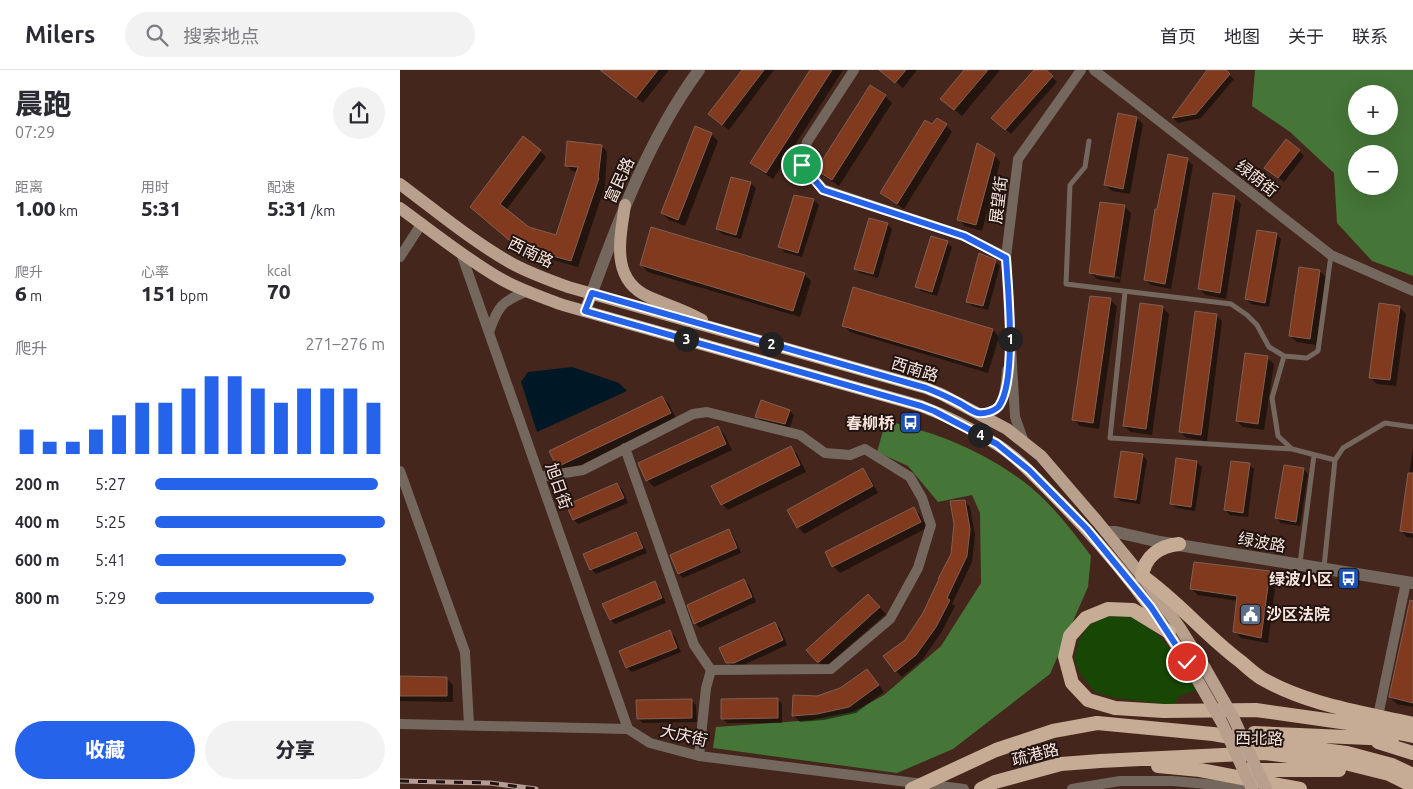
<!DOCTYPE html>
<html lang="zh">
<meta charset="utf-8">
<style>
body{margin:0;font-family:Ubuntu,"Noto Sans SC",sans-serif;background:#f2f2f3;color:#2b2b33;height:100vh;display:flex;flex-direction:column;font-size:19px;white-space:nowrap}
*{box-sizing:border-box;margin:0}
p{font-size:16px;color:#7c7c81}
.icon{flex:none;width:28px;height:28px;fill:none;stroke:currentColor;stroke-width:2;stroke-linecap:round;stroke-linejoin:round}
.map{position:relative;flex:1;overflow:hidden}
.panel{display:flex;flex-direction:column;background:#fff;width:400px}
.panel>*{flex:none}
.buttons{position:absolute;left:948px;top:15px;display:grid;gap:10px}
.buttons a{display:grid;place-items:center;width:50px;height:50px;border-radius:50%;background:#fff;box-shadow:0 5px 20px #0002;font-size:25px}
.pin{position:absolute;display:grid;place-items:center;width:42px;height:42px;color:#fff;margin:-21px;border:2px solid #fff;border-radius:50%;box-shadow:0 1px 5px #0007}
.km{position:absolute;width:25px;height:25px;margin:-12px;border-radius:50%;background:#222;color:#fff;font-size:14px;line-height:25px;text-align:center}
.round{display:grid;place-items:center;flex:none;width:52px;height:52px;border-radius:26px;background:#f2f2f3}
.head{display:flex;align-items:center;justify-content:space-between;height:85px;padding:0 15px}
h1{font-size:28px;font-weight:800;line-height:38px}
.metrics{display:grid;grid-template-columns:repeat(3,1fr);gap:8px;height:85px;padding:5px 15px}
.metrics div{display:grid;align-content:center}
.metrics b{font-size:21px;font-weight:800}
.metrics small{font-size:14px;font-weight:400}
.metrics p{font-size:14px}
.chart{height:140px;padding:10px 15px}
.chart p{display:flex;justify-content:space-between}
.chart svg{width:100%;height:90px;margin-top:5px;stroke:#2563eb;stroke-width:6}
.action{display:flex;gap:10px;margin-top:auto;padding:10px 15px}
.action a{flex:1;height:58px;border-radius:30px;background:#2563eb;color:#fff;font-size:20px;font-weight:800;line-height:58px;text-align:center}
.action a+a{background:#f2f2f3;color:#2b2b33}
ul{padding:0 15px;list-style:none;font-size:16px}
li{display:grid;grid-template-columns:80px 60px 1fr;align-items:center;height:38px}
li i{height:12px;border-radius:6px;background:#2563eb}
header{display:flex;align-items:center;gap:30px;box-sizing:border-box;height:70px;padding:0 25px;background:#fff;border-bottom:1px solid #e1e1e2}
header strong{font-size:24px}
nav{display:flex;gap:28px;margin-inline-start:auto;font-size:18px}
.search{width:350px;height:45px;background:#f2f2f3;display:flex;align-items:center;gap:12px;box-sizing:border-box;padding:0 18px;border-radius:28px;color:#7c7c81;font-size:19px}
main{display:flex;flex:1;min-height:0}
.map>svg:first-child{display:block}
</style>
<header>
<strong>Milers</strong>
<div class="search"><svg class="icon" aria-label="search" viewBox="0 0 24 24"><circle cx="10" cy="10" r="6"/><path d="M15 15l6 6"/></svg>搜索地点</div>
<nav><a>首页</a><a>地图</a><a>关于</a><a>联系</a></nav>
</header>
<main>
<section class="panel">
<div class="head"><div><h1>晨跑</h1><p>07:29</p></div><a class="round"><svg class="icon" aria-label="share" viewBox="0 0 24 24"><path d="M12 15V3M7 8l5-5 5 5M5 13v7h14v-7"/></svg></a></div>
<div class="metrics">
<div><p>距离</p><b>1.00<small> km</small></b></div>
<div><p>用时</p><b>5:31</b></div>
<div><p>配速</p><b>5:31<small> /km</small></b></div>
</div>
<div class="metrics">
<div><p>爬升</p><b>6<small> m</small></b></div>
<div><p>心率</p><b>151<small> bpm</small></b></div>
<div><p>kcal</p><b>70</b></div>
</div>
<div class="chart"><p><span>爬升</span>271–276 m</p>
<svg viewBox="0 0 160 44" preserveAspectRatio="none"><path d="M5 44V32M15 44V38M25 44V38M35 44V32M45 44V25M55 44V19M65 44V19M75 44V12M85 44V6M95 44V6M105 44V12M115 44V19M125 44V12M135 44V12M145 44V12M155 44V19"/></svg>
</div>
<ul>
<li><b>200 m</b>5:27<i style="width:97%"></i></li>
<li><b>400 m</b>5:25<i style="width:100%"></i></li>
<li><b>600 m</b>5:41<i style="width:83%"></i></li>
<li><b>800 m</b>5:29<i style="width:95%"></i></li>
</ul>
<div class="action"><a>收藏</a><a>分享</a></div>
</section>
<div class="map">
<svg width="1013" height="719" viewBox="0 0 1013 719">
<rect width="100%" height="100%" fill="#44261c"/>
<path fill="#174605" d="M 725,546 L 742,550 L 765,572 L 797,620 L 779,626 L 774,635 L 715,628 L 695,622 L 679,602 L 674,589 L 679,570 L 688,556 L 704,547 Z"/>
<path fill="#457537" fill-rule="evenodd" d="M 855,0 L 1013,0 L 1013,206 L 972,191 L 937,153 L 934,103 L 890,62 L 852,36 ZM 956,24 L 989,24 L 989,56 L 956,56 ZM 956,84 L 989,84 L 989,116 L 956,116 Z
M 486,350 C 504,356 523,360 541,367 C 573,379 607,397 634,420 C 655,438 674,463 691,486 L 688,517 L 650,604 L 553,679 L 497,703 L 313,678 L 316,657 L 412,650 L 453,642 L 484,625 L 541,576 L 581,513 L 580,443 L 572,425 L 538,432 L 508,396 L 477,382 Z"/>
<path fill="#001825" d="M 172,297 L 219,313 L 227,321 L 137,362 L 121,312 L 128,302 Z"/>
<path fill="#0007" fill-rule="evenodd" d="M 209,0 L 269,0 L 243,33 L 213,10 L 206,3 Z
M 343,0 L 374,0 L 329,60 L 316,50 Z
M 412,0 L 443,0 L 373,109 L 358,99 L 352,93 Z
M 482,0 L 517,0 L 503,18 Z
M 566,0 L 600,0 L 562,46 L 549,35 Z
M 636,0 L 644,0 L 657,12 L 611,64 L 593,48 Z
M 809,0 L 824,0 L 834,9 L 801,48 L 778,53 L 773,48 Z
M 470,17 L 485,26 L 492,33 L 439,116 L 424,106 L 418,100 Z
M 737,48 L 743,54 L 730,124 L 712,121 L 705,115 Z
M 546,55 L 552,62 L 504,139 L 488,129 L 481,123 L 533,56 Z
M 311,64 L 318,71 L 285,156 L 269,150 L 262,143 Z
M 201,76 L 207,82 L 205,116 L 178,197 L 123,181 L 78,143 L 140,81 L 146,87 L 106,140 L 128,158 L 156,166 L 178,102 L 172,101 L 166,95 Z
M 899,81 L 904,86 L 884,112 L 871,102 Z
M 594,85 L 600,92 L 582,161 L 565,156 L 558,149 Z
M 787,90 L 793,95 L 771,219 L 751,215 L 745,210 L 758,141 Z
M 332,108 L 351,114 L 356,118 L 341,169 L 322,164 L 317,159 Z
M 395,126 L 414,130 L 419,135 L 402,187 L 384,182 L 380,177 Z
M 835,128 L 841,134 L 826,229 L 806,225 L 799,219 Z
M 724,136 L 731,143 L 720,213 L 697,209 L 691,203 ZM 696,203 L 720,207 L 720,209 L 696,206 Z
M 487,154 L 492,159 L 478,208 L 460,203 L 455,198 Z
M 876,164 L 881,169 L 869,237 L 851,234 L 846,229 Z
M 547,173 L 552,177 L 537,226 L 521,221 L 516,216 Z
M 595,191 L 600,196 L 588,240 L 572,236 L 567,231 Z
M 241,195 L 404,204 L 411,211 L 400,247 L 248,202 Z
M 919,201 L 926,207 L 916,275 L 897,272 L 890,266 Z
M 454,219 L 593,260 L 599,267 L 588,303 L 450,262 L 443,255 Z
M 710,230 L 717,236 L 699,359 L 680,356 L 674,349 Z
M 762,237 L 769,244 L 752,365 L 731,362 L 724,356 Z
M 999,237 L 1006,244 L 996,316 L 977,314 L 970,307 Z
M 816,245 L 822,251 L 807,371 L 787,368 L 780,362 Z
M 867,288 L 874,294 L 864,360 L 843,357 L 837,351 Z
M 262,327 L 269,334 L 276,349 L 167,403 L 165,403 L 158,397 L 151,382 Z
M 390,341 L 394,345 L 390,358 L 361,351 L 356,346 Z
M 318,358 L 324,364 L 332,380 L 254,417 L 247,410 Z
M 391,378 L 397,384 L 406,402 L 328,440 L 322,434 Z
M 1013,378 L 1013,468 L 1007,467 L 1001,461 Z
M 742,385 L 747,390 L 740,434 L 720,431 L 716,427 Z
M 777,390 L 797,392 L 802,397 L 795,441 L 776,438 L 771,433 Z
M 849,395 L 854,399 L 848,447 L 830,445 L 825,440 Z
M 904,399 L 908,404 L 900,456 L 881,453 L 877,448 Z
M 463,400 L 469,406 L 478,423 L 404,464 L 398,457 Z
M 217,414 L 222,419 L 228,433 L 179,454 L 174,450 L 168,436 Z
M 564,431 L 570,437 L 575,465 L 572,492 L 552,534 L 555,536 L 541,563 L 522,590 L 502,607 L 496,601 L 506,571 L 524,544 L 552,485 Z
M 513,438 L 520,445 L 527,458 L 440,503 L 433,496 Z
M 328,460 L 333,465 L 341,483 L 283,508 L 279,504 Z
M 236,463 L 240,468 L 247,483 L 196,504 L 191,499 Z
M 869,502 L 876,509 L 868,573 L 841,568 L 835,562 L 838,531 L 798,525 L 792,519 Z
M 344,511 L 349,515 L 356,532 L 300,558 L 295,553 Z
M 254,513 L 259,517 L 266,533 L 215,554 L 211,550 Z
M 474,532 L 486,544 L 424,598 L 418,591 Z
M 1010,534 L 1013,535 L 1013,637 L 997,634 L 990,627 Z
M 375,553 L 380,558 L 387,575 L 339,597 L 332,597 L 327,592 Z
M 270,562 L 275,567 L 281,582 L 232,602 L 227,598 L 221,582 Z
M 0,607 L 46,608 L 53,615 L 53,632 L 0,631 Z
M 473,607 L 484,622 L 456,643 L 424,650 L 400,652 L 393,645 L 417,628 Z
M 377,629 L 382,634 L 382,653 L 327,653 L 323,649 Z
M 291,630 L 296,635 L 297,652 L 243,653 L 238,649 Z"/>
<path fill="#823a1f" stroke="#805f53" d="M 200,0 L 258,0 L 236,28 Z
M 342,0 L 364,0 L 322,55 L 308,44 Z
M 410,0 L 432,0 L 366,103 L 350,93 Z
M 479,0 L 506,0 L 495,13 Z
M 564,0 L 588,0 L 554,40 L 540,29 Z
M 634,0 L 646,0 L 653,6 L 605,60 L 591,48 Z
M 807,0 L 826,0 L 830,4 L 796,44 L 772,48 Z
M 470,15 L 486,25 L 432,110 L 416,100 Z
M 718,43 L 737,47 L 723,119 L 704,115 Z
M 537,48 L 547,54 L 497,134 L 480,123 L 525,50 L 532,54 Z
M 295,56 L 312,63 L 278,150 L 261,143 Z
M 123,66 L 141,80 L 100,134 L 129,157 L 156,165 L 178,97 L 165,96 L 167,71 L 202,75 L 198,108 L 199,108 L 171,191 L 116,176 L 70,137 Z
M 886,69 L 900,80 L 878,108 L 864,98 Z
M 577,73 L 595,84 L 576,155 L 557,150 Z
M 768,84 L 788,88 L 765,214 L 744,210 L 755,139 L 757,139 Z
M 331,107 L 351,112 L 336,165 L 316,159 Z
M 813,123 L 835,126 L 820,223 L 798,219 Z
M 394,125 L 414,129 L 398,183 L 378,177 Z
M 700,132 L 725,135 L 714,207 L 689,203 Z
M 469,148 L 488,153 L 473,204 L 454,199 Z
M 251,157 L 405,203 L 393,241 L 240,195 Z
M 857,160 L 877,163 L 865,233 L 845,229 Z
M 531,166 L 548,171 L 532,222 L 515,217 Z
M 579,183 L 596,190 L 583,236 L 566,232 Z
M 899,197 L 920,200 L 910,269 L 889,266 Z
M 453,217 L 593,259 L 582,297 L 442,256 Z
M 690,226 L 711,228 L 693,353 L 672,350 Z
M 740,233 L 763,236 L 746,359 L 723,356 Z
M 979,233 L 1000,236 L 990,310 L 969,308 Z
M 795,241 L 817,244 L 801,365 L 779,362 Z
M 845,283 L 868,286 L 858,354 L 836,351 Z
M 262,326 L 271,343 L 157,397 L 149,381 Z
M 361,330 L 390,340 L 385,354 L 355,347 Z
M 318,356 L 326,374 L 246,411 L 238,393 Z
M 391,376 L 400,395 L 321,435 L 311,416 Z
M 721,381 L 743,384 L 736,430 L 714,427 Z
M 776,388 L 797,391 L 791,437 L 770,434 Z
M 831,391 L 850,393 L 843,443 L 824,440 Z
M 884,395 L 904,398 L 896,452 L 875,448 Z
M 463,398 L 473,416 L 397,458 L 387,440 Z
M 1008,403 L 1013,403 L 1013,463 L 1000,461 Z
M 217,413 L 224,428 L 173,450 L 166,435 Z
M 565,430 L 570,459 L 567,486 L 547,528 L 550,530 L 536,557 L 516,585 L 495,602 L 483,586 L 505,570 L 523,543 L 539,509 L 538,509 L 551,484 L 554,454 L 550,431 Z
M 514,437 L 521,452 L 432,497 L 425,482 Z
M 329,459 L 337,478 L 278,504 L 270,485 Z
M 236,462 L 243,478 L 190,500 L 183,484 Z
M 794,492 L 870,501 L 861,568 L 833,562 L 837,526 L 790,519 Z
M 344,509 L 352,527 L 294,554 L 287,535 Z
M 255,511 L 262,528 L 210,550 L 202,534 Z
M 468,524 L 480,537 L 419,592 L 417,592 L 406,580 Z
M 1010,530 L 1013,531 L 1013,633 L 989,627 Z
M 375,552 L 383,570 L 334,593 L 326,593 L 319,578 Z
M 270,560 L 277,578 L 226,598 L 219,581 Z
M 467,599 L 479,615 L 449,637 L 417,644 L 392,646 L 393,625 L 417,626 L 440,618 Z
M 0,606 L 47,607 L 47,626 L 0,626 Z
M 378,628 L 378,648 L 321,649 L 321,629 Z
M 292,629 L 292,648 L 237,649 L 236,630 Z"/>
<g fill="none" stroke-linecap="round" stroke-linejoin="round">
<path stroke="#74685e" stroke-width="5" d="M 689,71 L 685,97 L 670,115 L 666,214 L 831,234 L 847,245 L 857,255 L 869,277 L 884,286 L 872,328 L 878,366 L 892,379
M 725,222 L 710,368 L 892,379 L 935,390 L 924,497
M 884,286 L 907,288 L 918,281 L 931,185
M 935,390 L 943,378 L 985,353 L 1013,357
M 900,493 L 914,385"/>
<path stroke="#74685e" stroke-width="10" d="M 454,0 L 407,72 L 402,95 L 423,119 L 564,166 L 606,187
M 694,0 L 931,185 L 1013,221
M 61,183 L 228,659
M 0,187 L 22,153
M 89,262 C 98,236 102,231 128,221
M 578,343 C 582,343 587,343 591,342 C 605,337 606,313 607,300
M 624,372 L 615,347 L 606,187 L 618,89 L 681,0
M 225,378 L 294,575 L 311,600 L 306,618 L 299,686
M 0,401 L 65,582 L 69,655
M 140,407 L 183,400 L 293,344 L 307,342 L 400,365 L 425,383 L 450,385 L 465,379 L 510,407 L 522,428 L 531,455 L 518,498 L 490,549 L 431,599 L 311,600
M 978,646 L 1006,512
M 0,654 L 228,659 L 250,673 L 299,686 L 564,719
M 672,719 L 720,711 L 773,711 L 862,719"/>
<path stroke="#74685e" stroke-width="12" d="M 185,241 C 216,158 246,72 299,0
M 706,462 L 716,462 L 760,472 L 1013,513"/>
<path stroke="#b9a08c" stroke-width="12" d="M 0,114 C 36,141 72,171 111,193 C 129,203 149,210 168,217 L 526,318 L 541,324 L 607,359 L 641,386 L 697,451 L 742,506 L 780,558 L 805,598
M 225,135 C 220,169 210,210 249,227 C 267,235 285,240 302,250
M 0,138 C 33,162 66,189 101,209 C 120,220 142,227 163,235 L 521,336 C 545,345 574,360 596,374 C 617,387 635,407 653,425 C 707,479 755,538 794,604"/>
<path stroke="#c6ab95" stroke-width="14" d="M 779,474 C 760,476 745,486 742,506 C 778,531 805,565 840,591 C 847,597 853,603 861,608 C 908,635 961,642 1013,654
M 769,562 L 733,540 L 708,539 L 686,548 L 670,566 L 665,587 L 672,613 L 688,630 L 715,638 L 764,641 L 856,640 L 955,654 L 1013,666
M 697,653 L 813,664 L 865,673 L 947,683 L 992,695 L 1013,705
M 854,663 L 992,669
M 978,672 L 1013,683
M 758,696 L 800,700 L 900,719
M 846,700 L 939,700
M 581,719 L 595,712 L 661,694 L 700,691 L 864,683 L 945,693 L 989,704 L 1013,716"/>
<defs>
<path id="rail" d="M 0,711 L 90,713 L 136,719"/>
</defs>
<use href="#rail" stroke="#b69e96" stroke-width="5"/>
<use href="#rail" stroke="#21130f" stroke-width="3" stroke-dasharray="9" stroke-linecap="butt"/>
<path stroke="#b9a08c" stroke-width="12" d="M 805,598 L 833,647 L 866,719
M 794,604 L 822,653 L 852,719"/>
<path stroke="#c6ab95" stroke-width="14" d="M 512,719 L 596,680 L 653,661 L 697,653"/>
</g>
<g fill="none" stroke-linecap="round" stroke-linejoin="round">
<defs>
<path id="route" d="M 402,95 L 423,120 L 564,166 L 606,188 C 608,220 617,310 599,336 C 595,341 585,344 578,343 C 573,342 566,337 561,334 C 550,328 539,323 526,318 L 192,223 L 185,241 L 521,336 L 534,341 L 597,374 L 629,400 L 687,459 L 751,537 L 787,592"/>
</defs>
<use href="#route" stroke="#fff" stroke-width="10"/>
<use href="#route" stroke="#2563eb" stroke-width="6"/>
</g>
<defs>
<symbol id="bus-square" viewBox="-11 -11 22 22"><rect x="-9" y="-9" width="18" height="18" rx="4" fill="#1a4fb4" stroke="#21130f"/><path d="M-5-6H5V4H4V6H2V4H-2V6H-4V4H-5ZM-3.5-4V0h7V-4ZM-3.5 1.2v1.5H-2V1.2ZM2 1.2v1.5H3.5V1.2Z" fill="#fff"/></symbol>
<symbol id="civic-square" viewBox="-11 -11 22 22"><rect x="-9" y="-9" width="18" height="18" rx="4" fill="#5c6f8a" stroke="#21130f"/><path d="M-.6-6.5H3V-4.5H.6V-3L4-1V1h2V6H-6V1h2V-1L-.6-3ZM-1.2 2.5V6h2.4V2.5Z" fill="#fff"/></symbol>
</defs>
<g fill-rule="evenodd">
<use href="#bus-square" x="498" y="340" width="25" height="25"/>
<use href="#bus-square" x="936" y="496" width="25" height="25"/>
<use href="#civic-square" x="838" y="532" width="25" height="25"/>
</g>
<g text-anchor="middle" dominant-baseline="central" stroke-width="4" stroke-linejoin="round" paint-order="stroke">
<g font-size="16" fill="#f9e5de" stroke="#21130f">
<text transform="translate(857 108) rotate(38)">绿荫街</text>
<text transform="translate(219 110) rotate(-65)">富民路</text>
<text transform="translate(598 130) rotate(-83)">展望街</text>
<text transform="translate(131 182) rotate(26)">西南路</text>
<text transform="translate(515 299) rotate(17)">西南路</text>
<text transform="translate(159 416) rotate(71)">旭日街</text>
<text transform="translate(862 472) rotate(10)">绿波路</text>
<text transform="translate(284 665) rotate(13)">大庆街</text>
<text transform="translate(859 668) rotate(1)">西北路</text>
<text transform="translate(635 684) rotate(-14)">疏港路</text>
</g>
<g font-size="16" font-weight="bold" fill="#f9e5de" stroke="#21130f" text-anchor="end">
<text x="494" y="353">春柳桥</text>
<text x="933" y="509">绿波小区</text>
<text x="866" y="544" text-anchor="start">沙区法院</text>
</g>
</g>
</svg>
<div class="buttons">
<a>+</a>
<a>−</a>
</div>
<div class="pin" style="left:402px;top:95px;background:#1e9e55"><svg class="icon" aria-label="arrive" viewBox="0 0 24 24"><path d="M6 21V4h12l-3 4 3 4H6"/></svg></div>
<div class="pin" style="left:787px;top:592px;background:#d93025"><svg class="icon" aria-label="check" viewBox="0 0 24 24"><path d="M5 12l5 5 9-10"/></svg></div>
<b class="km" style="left:610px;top:269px">1</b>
<b class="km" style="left:371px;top:274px">2</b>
<b class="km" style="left:286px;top:269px">3</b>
<b class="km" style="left:580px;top:365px">4</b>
</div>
</main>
